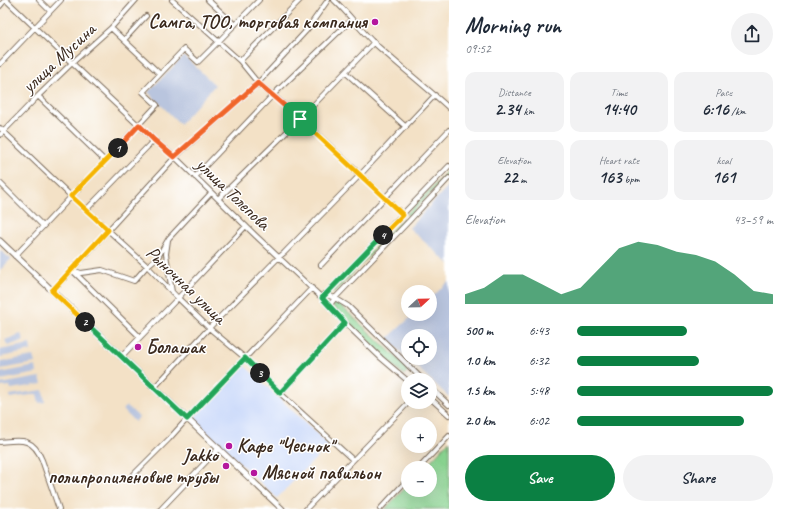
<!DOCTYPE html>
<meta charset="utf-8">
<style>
body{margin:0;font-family:Caveat,sans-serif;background:#f2f2f3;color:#1f2937;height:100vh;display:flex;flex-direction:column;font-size:15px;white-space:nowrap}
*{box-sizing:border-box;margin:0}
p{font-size:13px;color:#747a83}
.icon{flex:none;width:22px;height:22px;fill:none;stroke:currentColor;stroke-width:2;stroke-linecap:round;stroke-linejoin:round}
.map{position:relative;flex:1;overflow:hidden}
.side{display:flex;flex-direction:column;background:#fff;width:340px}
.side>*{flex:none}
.needle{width:26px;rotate:68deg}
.tools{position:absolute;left:401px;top:285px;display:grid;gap:8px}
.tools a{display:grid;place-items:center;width:36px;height:36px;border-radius:50%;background:#fff;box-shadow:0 4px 16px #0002;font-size:20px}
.pin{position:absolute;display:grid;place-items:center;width:34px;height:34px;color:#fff;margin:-17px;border-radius:8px;box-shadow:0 2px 6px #0006}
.km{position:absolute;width:20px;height:20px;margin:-10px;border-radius:50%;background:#222;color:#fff;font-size:11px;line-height:20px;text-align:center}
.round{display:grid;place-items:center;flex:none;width:42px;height:42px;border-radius:21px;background:#f2f2f3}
.headline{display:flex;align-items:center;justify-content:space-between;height:68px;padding:0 16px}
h1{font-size:22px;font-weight:800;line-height:30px}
.figures{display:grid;grid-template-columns:repeat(3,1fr);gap:6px;height:68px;padding:4px 16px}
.figures div{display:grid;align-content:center;border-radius:10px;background:#f2f2f3;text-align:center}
.figures b{font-size:17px;font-weight:800}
.figures small{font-size:11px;font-weight:400}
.figures p{font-size:11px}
.chart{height:112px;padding:8px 16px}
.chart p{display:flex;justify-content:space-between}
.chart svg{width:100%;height:72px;margin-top:4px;fill:#0b8043;opacity:.7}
.button{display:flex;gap:8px;margin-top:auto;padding:8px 16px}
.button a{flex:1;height:46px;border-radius:24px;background:#0b8043;color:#fff;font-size:16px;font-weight:800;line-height:46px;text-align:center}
.button a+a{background:#f2f2f3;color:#1f2937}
ul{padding:0 16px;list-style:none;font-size:13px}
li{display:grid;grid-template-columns:64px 48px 1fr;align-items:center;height:30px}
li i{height:10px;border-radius:5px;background:#0b8043}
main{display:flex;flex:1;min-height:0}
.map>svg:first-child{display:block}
</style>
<main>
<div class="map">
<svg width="449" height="509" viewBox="0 0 449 509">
<rect width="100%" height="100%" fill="#fff"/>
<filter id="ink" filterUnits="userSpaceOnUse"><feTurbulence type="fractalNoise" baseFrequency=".025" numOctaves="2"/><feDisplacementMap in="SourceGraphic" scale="8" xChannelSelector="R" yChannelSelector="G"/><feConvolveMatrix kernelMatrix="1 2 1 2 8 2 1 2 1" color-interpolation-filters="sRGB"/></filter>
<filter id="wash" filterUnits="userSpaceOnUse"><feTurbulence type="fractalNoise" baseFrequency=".012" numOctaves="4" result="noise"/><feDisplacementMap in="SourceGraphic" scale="16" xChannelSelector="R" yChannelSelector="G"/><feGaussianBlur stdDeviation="0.9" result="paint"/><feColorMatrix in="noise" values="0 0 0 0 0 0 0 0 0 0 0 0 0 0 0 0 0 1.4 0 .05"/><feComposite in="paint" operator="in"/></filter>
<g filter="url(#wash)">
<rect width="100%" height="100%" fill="#f3e1c6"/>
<path fill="#cddbfa" d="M 244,365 L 329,445 L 277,498 L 193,419 Z"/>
<path fill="#b9c5de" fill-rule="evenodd" d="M 184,56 L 215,85 L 180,124 L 148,92 Z
M 449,185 L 449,264 L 409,228 Z
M 0,250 L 11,259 L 0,270 Z
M 449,281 L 449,397 L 387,339 L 414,314 L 430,314 L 430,299 ZM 408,336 L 430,336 L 430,358 L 408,358 Z
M 21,334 L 24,340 L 8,346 L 5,340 Z
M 30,344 L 31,351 L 0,357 L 0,350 Z
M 33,356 L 35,363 L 0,369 L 0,362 Z
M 36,366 L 37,373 L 0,380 L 0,373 Z
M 40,377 L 42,384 L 11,389 L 10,386 L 0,387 L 0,384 Z
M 43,390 L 45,402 L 39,403 L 37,394 L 10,398 L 10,395 Z
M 127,406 L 139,417 L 135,422 L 123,410 Z"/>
<path fill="#88d28f" stroke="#627e56" d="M 449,170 L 449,174 L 409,216 L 406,214 Z
M 402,219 L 404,220 L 334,293 L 333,291 Z
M 336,301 L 409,369 L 404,375 L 384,357 L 332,306 Z
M 449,441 L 449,509 L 385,509 L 408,485 L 408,490 L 430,490 L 430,468 L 424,468 Z"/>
</g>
<g filter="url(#ink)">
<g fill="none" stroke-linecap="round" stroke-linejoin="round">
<defs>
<path id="minor" d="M 6,0 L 72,63 L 154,140 L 175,157 L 256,236 L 322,298 L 345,323 L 381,358 L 408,381
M 39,0 L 50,11
M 172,0 L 240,61 L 258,83 L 273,95 L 316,133 L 403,215
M 208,0 L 235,25
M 334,0 C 348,13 358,27 372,41 C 397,64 424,85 449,108
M 0,6 L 5,0
M 111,28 L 160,74
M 124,40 L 146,16
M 240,61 L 300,0
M 0,64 L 61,0
M 345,72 L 406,127
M 38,96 L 105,161
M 0,128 L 71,196 L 147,266 L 178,298 L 209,328 L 245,358 L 280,393 L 353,460
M 0,135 L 38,96 L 72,63 L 111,28 L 136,0
M 195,177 L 273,95 L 352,19
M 0,183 L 43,226
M 218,199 L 300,119 L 374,42
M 86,210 L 154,140
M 168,240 L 166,254 L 172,292
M 15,256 L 105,161 L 157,105 L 143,92 L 184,49 L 198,62 L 218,42 L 259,0
M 321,265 L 449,130
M 52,291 L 72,270 L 175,157 L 258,83 L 306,31 L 328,0
M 324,294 L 335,298 L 348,306 L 423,380
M 322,298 L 449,166
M 329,306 L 335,298 L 409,221 L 449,178
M 140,337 L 72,270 L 81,273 L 102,270 L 134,281 L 147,266 L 158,257 L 169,238 L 211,193
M 121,357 L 178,298 L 246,226
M 430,387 L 449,405
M 154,388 L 209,328 L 279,257 L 284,253 L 360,175 L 435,95
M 280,393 L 345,323
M 430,398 L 449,415
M 0,442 C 21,440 33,437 42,460 L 59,509
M 419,468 L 449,436
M 129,479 L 169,439 L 187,419 L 312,288
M 161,509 L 219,448
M 306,509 L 409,402
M 380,509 L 408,479"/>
<path id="major" d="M 0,241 L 282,509"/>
</defs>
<use href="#minor" stroke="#7b6a59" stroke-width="6"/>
<use href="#major" stroke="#7b6a59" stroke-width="7"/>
<use href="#minor" stroke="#fff" stroke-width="4"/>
<use href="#major" stroke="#fff" stroke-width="5"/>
</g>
</g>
<g fill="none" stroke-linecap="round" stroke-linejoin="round" filter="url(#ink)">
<defs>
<path id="split-1" d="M 118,148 L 139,125 L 154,140 L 174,157 L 258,83 L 300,119"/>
<path id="split-2" d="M 85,322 L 52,291 L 108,230 L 71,196 L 118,148"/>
<path id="split-3" d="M 85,322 L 187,419 L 245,358 L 260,373"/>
<path id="split-4" d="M 260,373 L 280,393 L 345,323 L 322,298 L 383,235"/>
<path id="split-5" d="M 300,119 L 403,215 L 383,235"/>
</defs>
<use href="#split-1" stroke="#fff" stroke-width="8"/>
<use href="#split-2" stroke="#fff" stroke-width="8"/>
<use href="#split-3" stroke="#fff" stroke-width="8"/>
<use href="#split-4" stroke="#fff" stroke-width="8"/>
<use href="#split-5" stroke="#fff" stroke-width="8"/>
<use href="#split-1" stroke="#f0652b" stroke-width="5"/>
<use href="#split-2" stroke="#f5b400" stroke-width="5"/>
<use href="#split-3" stroke="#22a559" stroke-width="5"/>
<use href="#split-4" stroke="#22a559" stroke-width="5"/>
<use href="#split-5" stroke="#f5b400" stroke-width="5"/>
</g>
<g fill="#b5179e" stroke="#fff" stroke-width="1.5">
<circle cx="375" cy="22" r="4"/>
<circle cx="138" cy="347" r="4"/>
<circle cx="229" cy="446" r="4"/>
<circle cx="226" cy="466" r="4"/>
<circle cx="254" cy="473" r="4"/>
</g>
<g text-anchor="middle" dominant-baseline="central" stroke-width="3" stroke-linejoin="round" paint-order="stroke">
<g font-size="19" font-weight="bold" fill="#3b2a1e" stroke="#fff" text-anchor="start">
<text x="367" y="22" text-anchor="end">Самга, ТОО, торговая компания</text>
<text x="146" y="347">Болашак</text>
<text x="237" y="446">Кафе "Чеснок"</text>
<text x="218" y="455" text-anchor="end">Jakko<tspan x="218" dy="22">полипропиленовые трубы</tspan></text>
<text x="262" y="473">Мясной павильон</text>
</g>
<g font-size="19" fill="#3b2a1e" stroke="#fff">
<text transform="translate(59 58) rotate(-43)">улица Мусина</text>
<text transform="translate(233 194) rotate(44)">улица Толепова</text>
<text transform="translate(186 285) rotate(44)">Рыночная улица</text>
</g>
</g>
</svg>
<div class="tools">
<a><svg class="needle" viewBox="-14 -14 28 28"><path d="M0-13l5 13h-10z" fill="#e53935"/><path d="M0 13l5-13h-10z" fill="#747a83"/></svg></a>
<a><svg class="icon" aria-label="locate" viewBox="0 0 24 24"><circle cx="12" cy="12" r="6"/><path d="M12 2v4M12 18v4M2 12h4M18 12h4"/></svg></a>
<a><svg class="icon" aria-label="layers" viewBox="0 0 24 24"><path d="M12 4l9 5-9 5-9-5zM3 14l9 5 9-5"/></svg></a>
<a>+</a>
<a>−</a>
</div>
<div class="pin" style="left:300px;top:119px;background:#1e9e55"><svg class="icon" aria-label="arrive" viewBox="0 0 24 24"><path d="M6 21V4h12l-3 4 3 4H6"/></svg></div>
<b class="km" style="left:118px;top:148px">1</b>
<b class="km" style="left:85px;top:322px">2</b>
<b class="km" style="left:260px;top:373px">3</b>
<b class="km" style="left:383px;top:235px">4</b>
</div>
<section class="side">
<div class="headline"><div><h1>Morning run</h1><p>09:52</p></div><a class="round"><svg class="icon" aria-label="share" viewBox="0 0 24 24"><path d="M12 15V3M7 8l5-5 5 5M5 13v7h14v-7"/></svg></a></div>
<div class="figures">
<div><p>Distance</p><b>2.34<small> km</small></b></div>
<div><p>Time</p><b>14:40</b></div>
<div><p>Pace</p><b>6:16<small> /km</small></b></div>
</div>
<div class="figures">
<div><p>Elevation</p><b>22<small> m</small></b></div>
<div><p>Heart rate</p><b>163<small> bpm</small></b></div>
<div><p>kcal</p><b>161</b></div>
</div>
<div class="chart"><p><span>Elevation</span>43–59 m</p>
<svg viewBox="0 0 160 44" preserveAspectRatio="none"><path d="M0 44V38L10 34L20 26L30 26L40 32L50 38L60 34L70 22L80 10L90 6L100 8L110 12L120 14L130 18L140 26L150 36L160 38V44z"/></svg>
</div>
<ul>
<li><b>500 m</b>6:43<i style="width:56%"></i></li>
<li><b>1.0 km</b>6:32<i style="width:62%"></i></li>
<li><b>1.5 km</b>5:48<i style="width:100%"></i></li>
<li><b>2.0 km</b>6:02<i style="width:85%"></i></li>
</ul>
<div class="button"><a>Save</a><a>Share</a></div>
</section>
</main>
